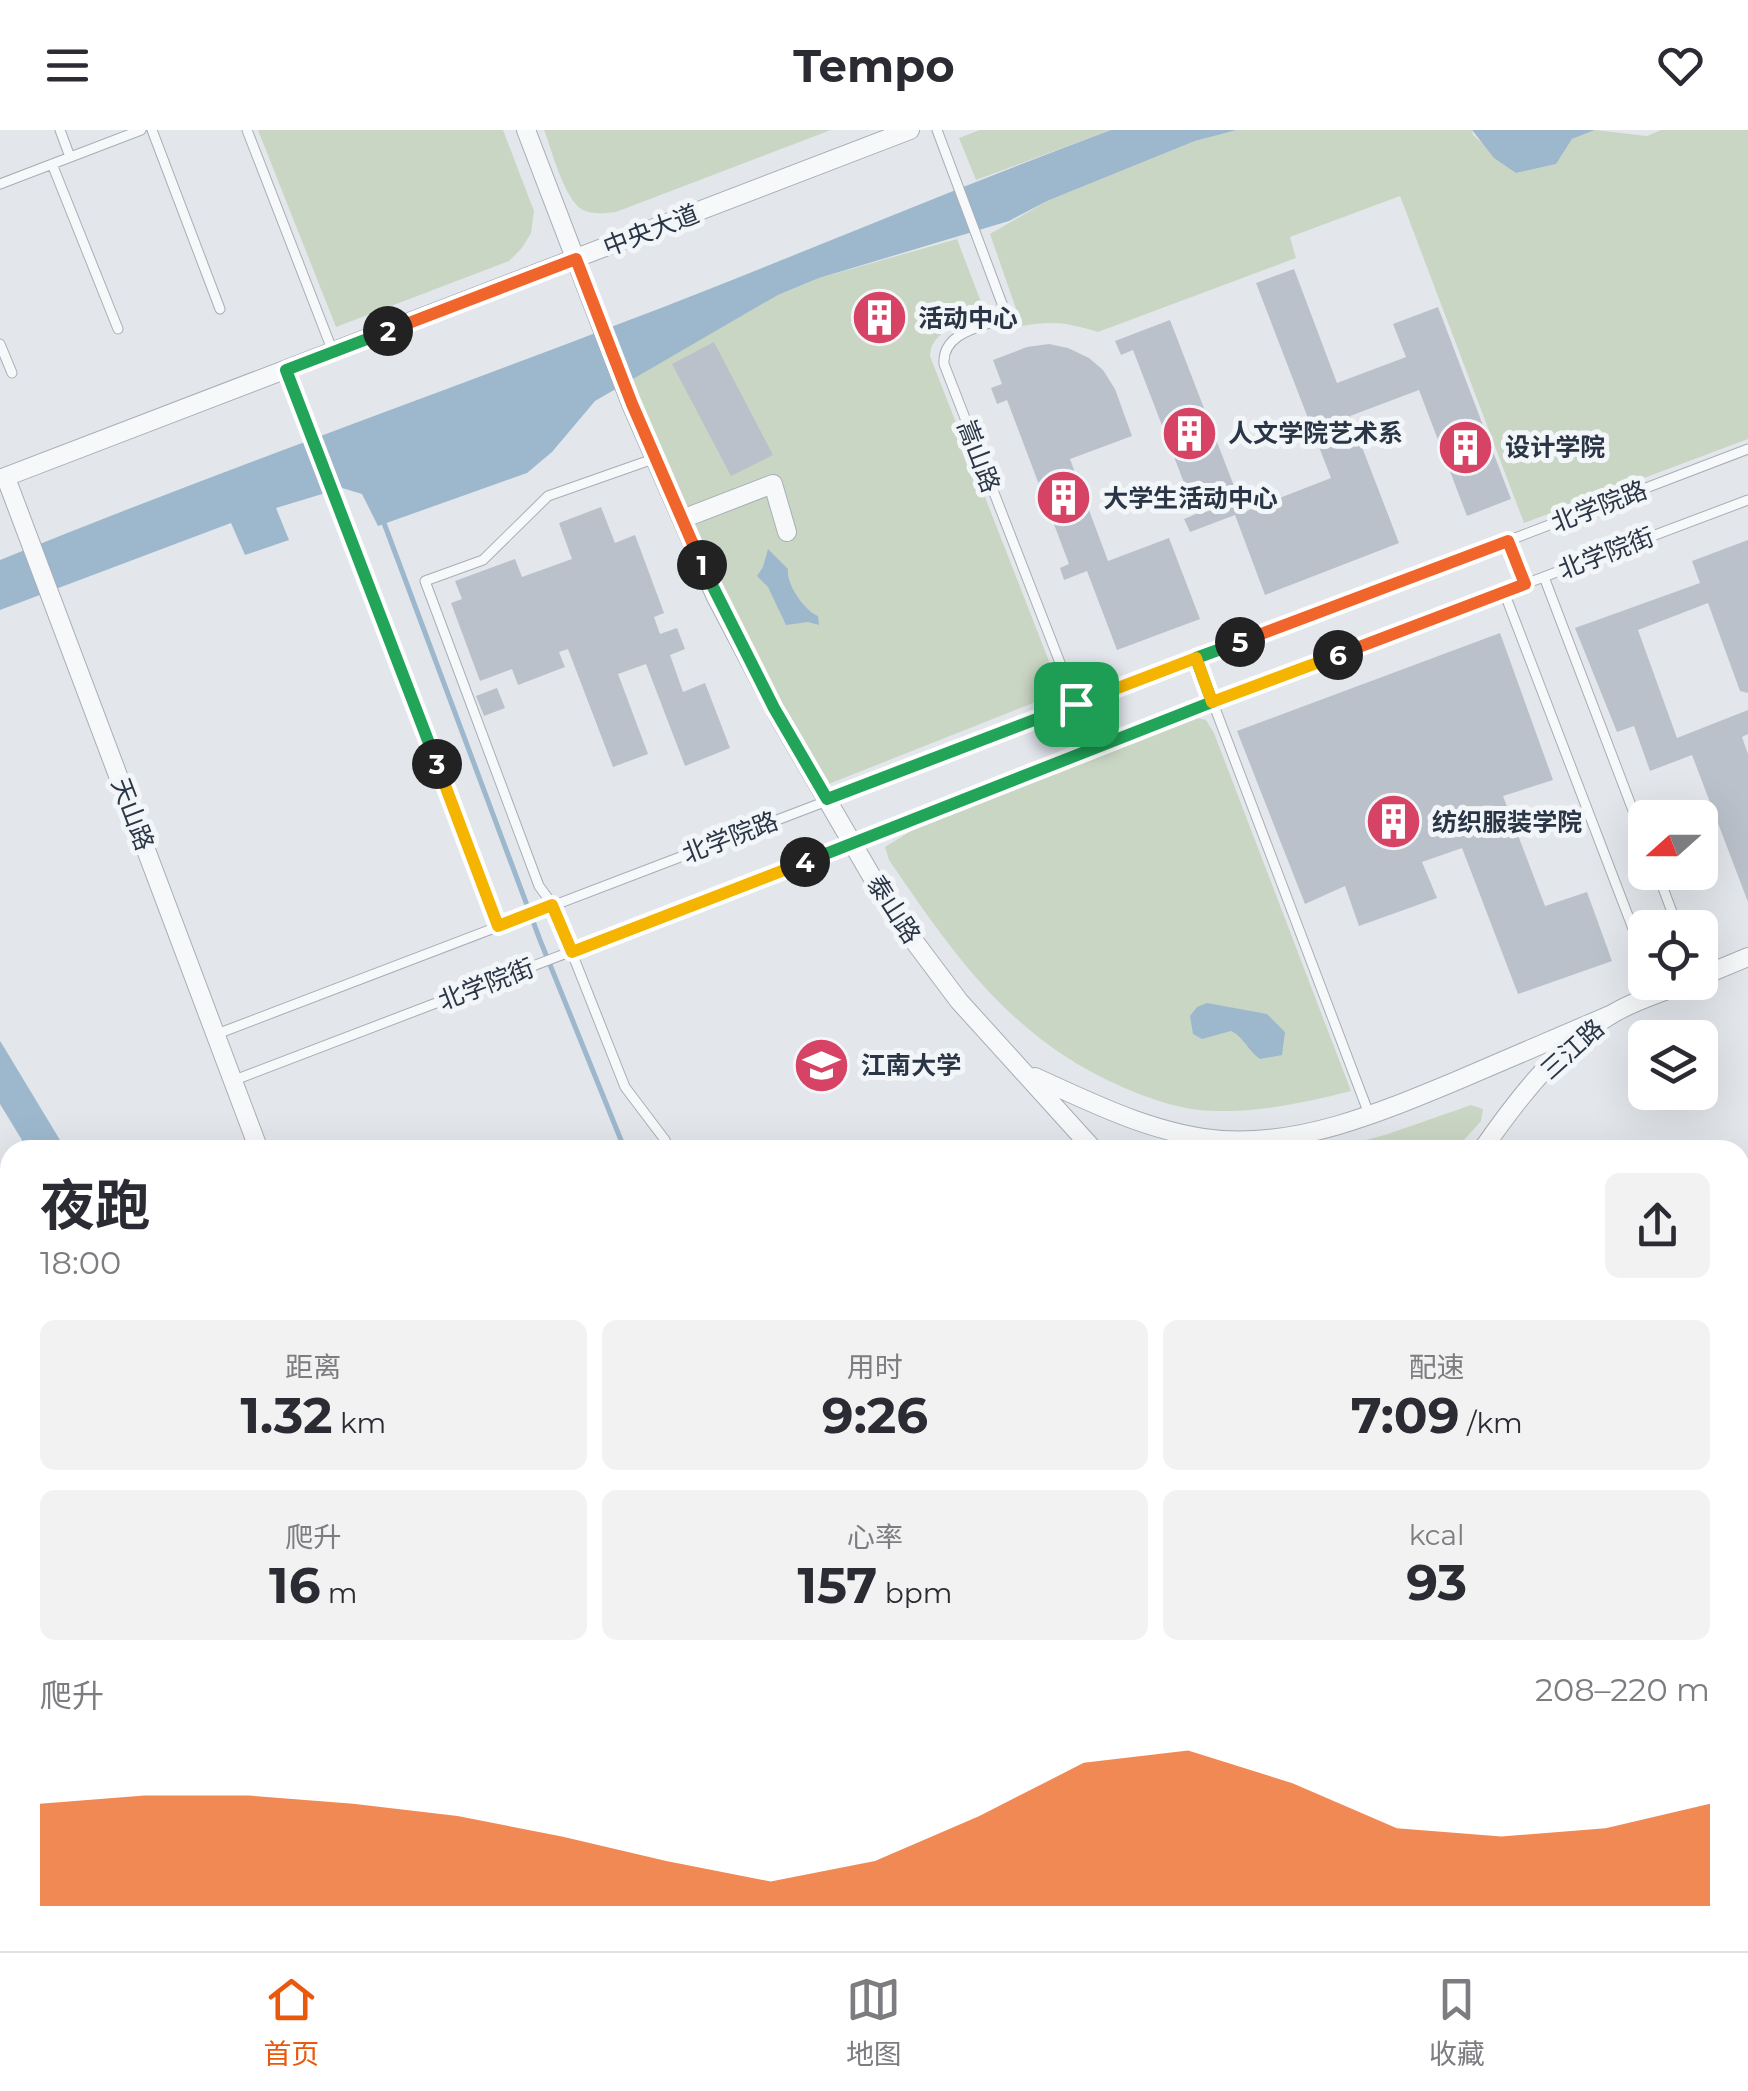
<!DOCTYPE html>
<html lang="zh">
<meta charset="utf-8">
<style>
body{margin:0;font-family:Montserrat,"Noto Sans SC",sans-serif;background:#f2f2f3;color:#2b2b33;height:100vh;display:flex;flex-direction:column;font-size:38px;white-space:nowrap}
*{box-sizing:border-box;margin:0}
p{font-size:32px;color:#7c7c81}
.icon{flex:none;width:55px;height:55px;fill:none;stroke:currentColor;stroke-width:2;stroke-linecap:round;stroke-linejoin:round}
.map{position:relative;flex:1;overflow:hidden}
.sheet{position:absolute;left:0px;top:1010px;width:1750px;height:812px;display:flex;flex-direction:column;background:#fff;border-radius:30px 30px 0 0;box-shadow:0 10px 40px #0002}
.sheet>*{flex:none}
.needle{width:65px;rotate:249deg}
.buttons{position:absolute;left:1628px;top:670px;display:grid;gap:20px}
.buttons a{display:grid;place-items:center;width:90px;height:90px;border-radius:15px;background:#fff;box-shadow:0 10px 40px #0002;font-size:50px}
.pin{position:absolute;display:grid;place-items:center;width:85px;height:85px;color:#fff;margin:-42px;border-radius:20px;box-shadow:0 5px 15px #0006}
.km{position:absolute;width:50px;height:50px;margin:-25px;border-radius:50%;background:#222;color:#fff;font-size:28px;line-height:50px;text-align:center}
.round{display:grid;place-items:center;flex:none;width:105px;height:105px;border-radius:15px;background:#f2f2f3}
.headline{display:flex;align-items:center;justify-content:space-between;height:170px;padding:0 40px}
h1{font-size:55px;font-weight:700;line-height:75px}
.stats{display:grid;grid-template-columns:repeat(3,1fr);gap:15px;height:170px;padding:10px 40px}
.stats div{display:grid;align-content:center;border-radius:15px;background:#f2f2f3;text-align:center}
.stats b{font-size:50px;font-weight:700}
.stats small{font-size:28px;font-weight:400}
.stats p{font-size:28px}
.chart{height:280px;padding:20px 40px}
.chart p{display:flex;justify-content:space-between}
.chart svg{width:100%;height:180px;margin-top:10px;fill:#ea580c;opacity:.7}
header{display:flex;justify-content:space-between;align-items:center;height:130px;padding:0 40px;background:#fff;font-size:45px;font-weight:700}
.menu{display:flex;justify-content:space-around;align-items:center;height:140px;border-top:2px solid #e1e1e2;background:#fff;font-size:28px;color:#7c7c81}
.menu a{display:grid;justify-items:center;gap:5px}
.menu .on{color:#ea580c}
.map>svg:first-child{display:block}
</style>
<header><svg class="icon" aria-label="menu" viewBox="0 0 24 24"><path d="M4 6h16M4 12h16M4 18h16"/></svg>Tempo<svg class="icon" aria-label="heart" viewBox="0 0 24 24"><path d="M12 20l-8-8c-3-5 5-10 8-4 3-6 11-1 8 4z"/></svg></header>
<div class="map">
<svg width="1748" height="1821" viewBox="0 0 1748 1821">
<rect width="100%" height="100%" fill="#e3e7ec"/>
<path fill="#cad6c4" d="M 258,0 L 503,0 L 534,81 L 531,103 L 522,118 L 509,131 L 336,197 Z
M 544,0 L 831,0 L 616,82 C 605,83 593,85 583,80 C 564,70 552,20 544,0 Z
M 980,0 L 1111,0 L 976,50 L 959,8 Z
M 1237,0 L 1472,0 L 1473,5 L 1516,43 L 1555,34 L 1572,9 L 1595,0 L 1647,6 L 1661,0 L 1748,0 L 1748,309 L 1524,393 L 1400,66 L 1290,107 L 1296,128 L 1098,202 C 1070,193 1051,190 1022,196 L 990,104 L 1047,71 L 1195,11 Z
M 957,109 L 986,185 C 964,194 931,199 930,226 L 1061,562 L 826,655 L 758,529 L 625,253 L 778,165 L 819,148 Z
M 1193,587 L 1206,590 L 1214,603 L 1351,961 C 1307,972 1262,982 1216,981 C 1183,981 1150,969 1120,956 C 1011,908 954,825 889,730 L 885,717 L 919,696 Z
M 1471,975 L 1483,979 L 1481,991 L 1455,1020 L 1329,1020 L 1388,1004 Z
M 1740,1474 L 1744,1474 L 1748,1486 L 1748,1678 L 1740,1681 Z
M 1740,1766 L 1748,1787 L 1748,1821 L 1582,1821 L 1604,1813 L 1740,1812 Z"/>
<path fill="#9db8cd" d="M 1111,0 L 1237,0 L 1195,11 L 1047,71 L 1009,91 L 819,148 L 778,165 L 595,271 L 552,322 L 527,343 L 378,396 L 362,364 L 342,358 L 276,378 L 289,410 L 245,425 L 231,393 L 0,480 L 0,430 C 206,346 416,272 624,192 C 787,130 947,61 1111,0 Z
M 1472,0 L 1595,0 L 1572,9 L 1556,34 L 1516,43 L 1494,28 Z
M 768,419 L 788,439 C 786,454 804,480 818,486 L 819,495 L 808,492 L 786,495 L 768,457 L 757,446 L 763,437 Z
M 1207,873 L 1267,884 L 1285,902 L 1282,925 L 1260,929 C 1248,921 1244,907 1231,901 L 1202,909 L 1193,904 L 1190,886 L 1197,877 Z
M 0,911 L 2,914 L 66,1020 L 28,1020 L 0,974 Z"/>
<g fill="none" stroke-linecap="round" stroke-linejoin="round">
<path stroke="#9db8cd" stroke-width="5" d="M 384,393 L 540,810 L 625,1020"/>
</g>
<path fill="#bac1ca" d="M 1294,139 L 1337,253 L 1406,227 L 1393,194 L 1438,177 L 1511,369 L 1467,386 L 1419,260 L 1350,286 L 1399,413 L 1265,465 L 1235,385 L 1190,402 L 1184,389 L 1196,384 L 1133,220 L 1121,225 L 1115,211 L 1170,190 L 1244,382 L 1331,348 L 1256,153 Z
M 891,165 L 902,201 L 866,211 L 856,175 Z
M 714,212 L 773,325 L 731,346 L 672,234 Z
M 1049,214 L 1068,218 L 1089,228 L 1103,240 L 1115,259 L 1132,306 L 1070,329 L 1108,431 L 1169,408 L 1200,489 L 1117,520 L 1087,441 L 1064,450 L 1060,438 L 1069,434 L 1007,270 L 997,274 L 991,258 L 1002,254 L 993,230 L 1027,217 Z
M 601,377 L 615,413 L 635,405 L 664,483 L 654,487 L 660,504 L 677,498 L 685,519 L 670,525 L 683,562 L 705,553 L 730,618 L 685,636 L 646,534 L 618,544 L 648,624 L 613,637 L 568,519 L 559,522 L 565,537 L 518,555 L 512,539 L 480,551 L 451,473 L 462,469 L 455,451 L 515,429 L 522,447 L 572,429 L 559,393 Z
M 1748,410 L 1748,563 L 1740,561 L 1708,473 L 1638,500 L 1677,608 L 1748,580 L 1748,604 L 1742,607 L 1748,624 L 1748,772 L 1692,625 L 1650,641 L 1634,596 L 1617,602 L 1575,498 L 1700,453 L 1692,431 Z
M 1500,503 L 1553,650 L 1503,666 L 1545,776 L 1587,762 L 1612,831 L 1518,864 L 1462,718 L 1422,732 L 1437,768 L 1359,796 L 1345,756 L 1305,774 L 1237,601 Z
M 497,558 L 505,578 L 484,586 L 476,566 Z
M 693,1812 L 810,1812 L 813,1821 L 695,1821 Z"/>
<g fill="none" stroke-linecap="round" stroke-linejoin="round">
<defs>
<path id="service" d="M 60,0 L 70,27
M 152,0 L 220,179
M 247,0 L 333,222
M 937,0 L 1007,187 C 982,197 942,202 944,234 L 1076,574
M 52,34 L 118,199
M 0,54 L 141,0
M 0,214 L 12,243
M 285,240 L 498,796
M 656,328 L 548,366 L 483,430 L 425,451 L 539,756 L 553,775 L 625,957 L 665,1010 L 669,1020
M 1508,411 L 1525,454
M 1544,447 L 1645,712
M 1504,462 L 1645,830
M 1196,528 L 1369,984
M 1657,742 L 1678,798
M 217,904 L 1748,319
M 232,951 L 1085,625 L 1212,572 L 1748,370
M 0,1410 L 10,1419
M 1740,1754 L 1743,1753
M 1566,1821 L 1588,1812"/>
<path id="minor" d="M 526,0 L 631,274 L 715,465 L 780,589 L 893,783 L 959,871 L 1094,1020
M 6,348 L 259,1020
M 0,349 L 910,0
M 682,389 L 773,354 L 787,402
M 1700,847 L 1748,827
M 1035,947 C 1094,974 1156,1005 1222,1010 C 1305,1015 1381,982 1456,951 C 1508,929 1559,907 1610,885
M 1482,1020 C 1516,971 1557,917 1609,886 C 1632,871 1662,863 1688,852
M 566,1812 L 570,1821
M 1365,1821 L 1366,1812"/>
<path id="primary" d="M 0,1231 L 10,1252
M 0,1327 L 10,1349
M 179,1812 L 182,1821
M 225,1812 L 227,1821"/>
</defs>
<use href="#service" stroke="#a8aeb7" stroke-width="11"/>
<use href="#minor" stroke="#a8aeb7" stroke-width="20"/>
<use href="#primary" stroke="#a2acb8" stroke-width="30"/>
<use href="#service" stroke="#f6f8fa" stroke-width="9"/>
<use href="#minor" stroke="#f6f8fa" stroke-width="18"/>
<use href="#primary" stroke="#fff" stroke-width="28"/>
</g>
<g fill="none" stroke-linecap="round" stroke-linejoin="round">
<defs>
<path id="split-1" d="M 702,435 L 774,578 L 827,669 L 1076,574"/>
<path id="split-2" d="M 388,201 L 576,129 L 632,274 L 702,435"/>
<path id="split-3" d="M 388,201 L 286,240 L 437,634"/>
<path id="split-4" d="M 437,634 L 498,796 L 552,775 L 572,822 L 805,732"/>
<path id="split-5" d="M 805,732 L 1212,572 L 1196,528 L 1240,512"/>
<path id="split-6" d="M 1240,512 L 1508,411 L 1525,454 L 1338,525"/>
<path id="split-7" d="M 1076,574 L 1196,528 L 1212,572 L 1338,525"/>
</defs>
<use href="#split-1" stroke="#fff" stroke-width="20"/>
<use href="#split-2" stroke="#fff" stroke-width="20"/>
<use href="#split-3" stroke="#fff" stroke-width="20"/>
<use href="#split-4" stroke="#fff" stroke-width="20"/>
<use href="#split-5" stroke="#fff" stroke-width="20"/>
<use href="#split-6" stroke="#fff" stroke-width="20"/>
<use href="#split-7" stroke="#fff" stroke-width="20"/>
<use href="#split-1" stroke="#22a559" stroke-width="12"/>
<use href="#split-2" stroke="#f0652b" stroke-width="12"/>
<use href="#split-3" stroke="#22a559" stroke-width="12"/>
<use href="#split-4" stroke="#f5b400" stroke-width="12"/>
<use href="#split-5" stroke="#22a559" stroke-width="12"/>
<use href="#split-6" stroke="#f0652b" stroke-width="12"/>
<use href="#split-7" stroke="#f5b400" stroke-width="12"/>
</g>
<defs>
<symbol id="building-disc" viewBox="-11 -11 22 22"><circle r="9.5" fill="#d64365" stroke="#f3f6f9"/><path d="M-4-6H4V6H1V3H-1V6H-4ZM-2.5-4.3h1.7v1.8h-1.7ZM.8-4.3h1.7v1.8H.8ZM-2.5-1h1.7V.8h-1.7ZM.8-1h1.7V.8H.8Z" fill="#fff"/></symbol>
<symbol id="university-disc" viewBox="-11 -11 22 22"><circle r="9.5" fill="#d64365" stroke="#f3f6f9"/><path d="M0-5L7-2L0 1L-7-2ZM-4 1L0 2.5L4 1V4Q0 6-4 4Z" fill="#fff"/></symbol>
</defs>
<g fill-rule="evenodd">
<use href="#building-disc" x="848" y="156" width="63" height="63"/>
<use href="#building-disc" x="1158" y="272" width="63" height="63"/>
<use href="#building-disc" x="1434" y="286" width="63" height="63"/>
<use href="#building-disc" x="1032" y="336" width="63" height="63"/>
<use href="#building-disc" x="1362" y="660" width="63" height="63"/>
<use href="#university-disc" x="790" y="904" width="63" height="63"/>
</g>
<g text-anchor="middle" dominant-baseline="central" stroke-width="10" stroke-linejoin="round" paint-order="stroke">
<g font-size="25" fill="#2a3645" stroke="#f3f6f9">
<text transform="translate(651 100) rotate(-21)">中央大道</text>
<text transform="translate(979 326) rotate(69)">嵩山路</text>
<text transform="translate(1599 376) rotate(-21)">北学院路</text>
<text transform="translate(1606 423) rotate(-21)">北学院街</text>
<text transform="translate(133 684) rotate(69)">天山路</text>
<text transform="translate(730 707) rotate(-21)">北学院路</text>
<text transform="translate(894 779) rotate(57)">泰山路</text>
<text transform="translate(486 854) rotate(-21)">北学院街</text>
<text transform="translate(1572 919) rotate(-42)">三江路</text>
</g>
<g font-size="25" font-weight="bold" fill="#2a3645" stroke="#f3f6f9" text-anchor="start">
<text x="918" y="188">活动中心</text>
<text x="1228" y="303">人文学院艺术系</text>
<text x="1505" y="317">设计学院</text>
<text x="1103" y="368">大学生活动中心</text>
<text x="1432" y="692">纺织服装学院</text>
<text x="861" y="935">江南大学</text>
</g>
</g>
</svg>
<div class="buttons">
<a><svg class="needle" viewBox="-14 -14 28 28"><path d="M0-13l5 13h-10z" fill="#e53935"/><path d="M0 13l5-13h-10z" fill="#7c7c81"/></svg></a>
<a><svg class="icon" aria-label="locate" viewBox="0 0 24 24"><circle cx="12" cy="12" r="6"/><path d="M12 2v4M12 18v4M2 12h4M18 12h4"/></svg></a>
<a><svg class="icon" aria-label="layers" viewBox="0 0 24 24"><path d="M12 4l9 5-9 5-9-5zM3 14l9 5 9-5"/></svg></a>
</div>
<div class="pin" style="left:1076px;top:574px;background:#1e9e55"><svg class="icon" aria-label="arrive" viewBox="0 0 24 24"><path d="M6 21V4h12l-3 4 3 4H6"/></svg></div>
<b class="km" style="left:702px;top:435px">1</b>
<b class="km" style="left:388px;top:201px">2</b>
<b class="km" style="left:437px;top:634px">3</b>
<b class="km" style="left:805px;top:732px">4</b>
<b class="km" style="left:1240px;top:512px">5</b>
<b class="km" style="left:1338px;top:525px">6</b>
<section class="sheet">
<div class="headline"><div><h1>夜跑</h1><p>18:00</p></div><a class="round"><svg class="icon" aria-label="share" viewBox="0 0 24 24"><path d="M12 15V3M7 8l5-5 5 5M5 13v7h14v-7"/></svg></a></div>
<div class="stats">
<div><p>距离</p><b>1.32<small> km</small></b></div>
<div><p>用时</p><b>9:26</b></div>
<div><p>配速</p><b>7:09<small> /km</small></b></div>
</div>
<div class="stats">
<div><p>爬升</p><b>16<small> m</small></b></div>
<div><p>心率</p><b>157<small> bpm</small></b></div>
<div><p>kcal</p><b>93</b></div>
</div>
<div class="chart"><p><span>爬升</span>208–220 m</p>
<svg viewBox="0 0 160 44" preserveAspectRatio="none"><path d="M0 44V19L10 17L20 17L30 19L40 22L50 27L60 33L70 38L80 33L90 22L100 9L110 6L120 14L130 25L140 27L150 25L160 19V44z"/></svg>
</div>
</section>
</div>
<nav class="menu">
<a class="on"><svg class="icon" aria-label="home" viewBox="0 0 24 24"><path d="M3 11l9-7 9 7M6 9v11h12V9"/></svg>首页</a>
<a><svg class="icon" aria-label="map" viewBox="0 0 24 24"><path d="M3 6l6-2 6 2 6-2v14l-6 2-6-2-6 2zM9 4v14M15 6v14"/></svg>地图</a>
<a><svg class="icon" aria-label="saved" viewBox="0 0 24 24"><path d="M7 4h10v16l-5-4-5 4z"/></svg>收藏</a>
</nav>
